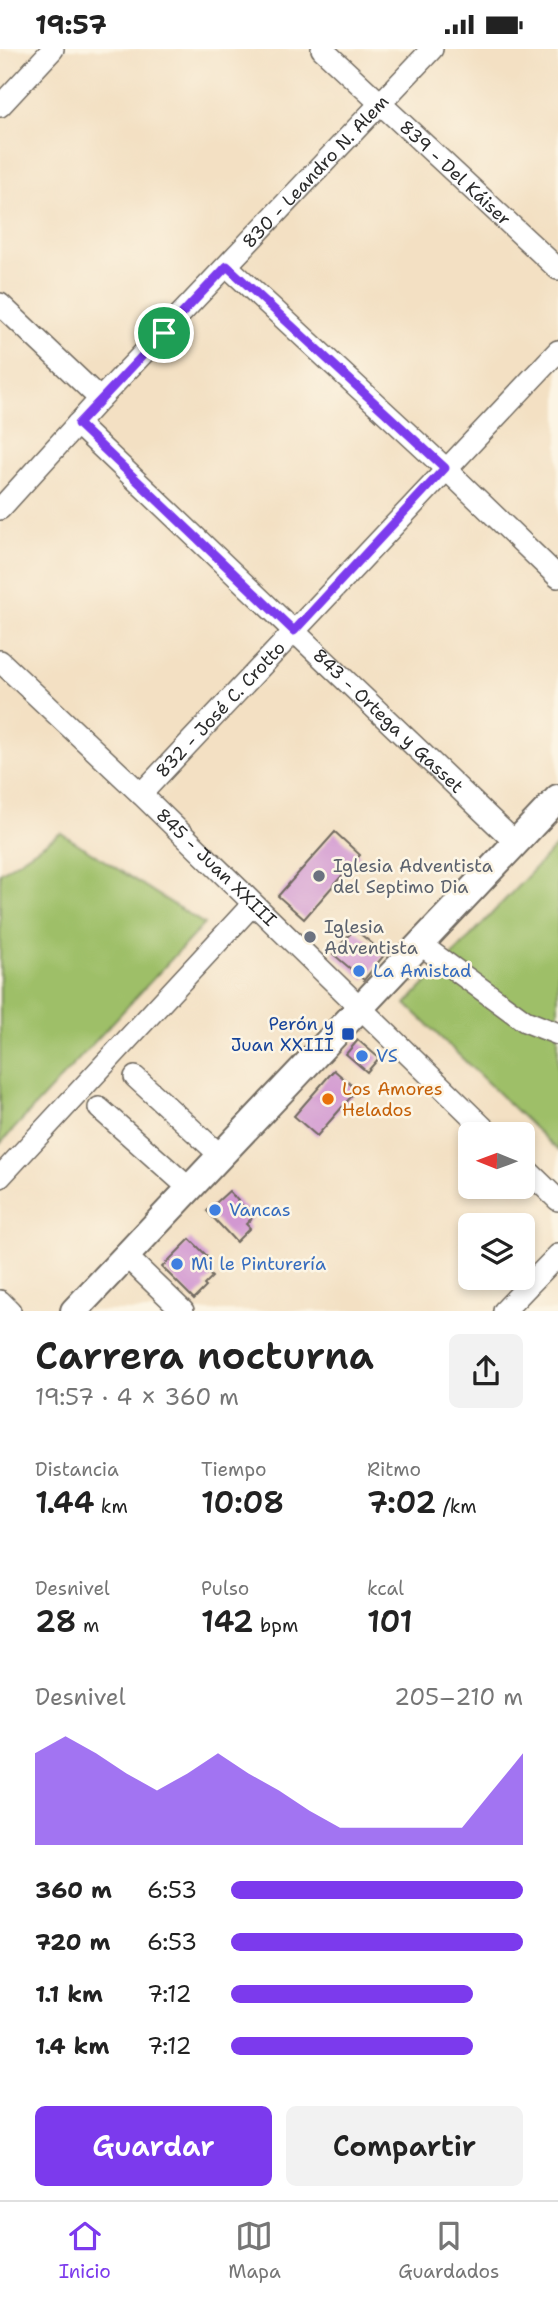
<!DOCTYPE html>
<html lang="es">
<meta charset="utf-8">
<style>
body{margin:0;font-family:"Shantell Sans",sans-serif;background:#f2f2f2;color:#222;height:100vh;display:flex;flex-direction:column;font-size:26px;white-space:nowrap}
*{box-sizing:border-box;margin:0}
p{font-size:23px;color:#767676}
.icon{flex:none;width:38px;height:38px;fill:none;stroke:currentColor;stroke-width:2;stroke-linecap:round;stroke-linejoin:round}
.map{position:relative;height:1262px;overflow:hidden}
.side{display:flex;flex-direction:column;background:#fff;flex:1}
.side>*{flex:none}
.needle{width:46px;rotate:271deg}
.buttons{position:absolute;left:458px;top:1073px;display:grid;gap:14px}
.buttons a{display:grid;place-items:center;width:77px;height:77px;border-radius:10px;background:#fff;box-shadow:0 4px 10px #0003;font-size:35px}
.pin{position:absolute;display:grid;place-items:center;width:60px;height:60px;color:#fff;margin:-30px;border:4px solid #fff;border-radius:50%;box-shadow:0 2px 7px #0007}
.round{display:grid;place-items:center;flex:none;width:74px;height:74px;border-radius:10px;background:#f2f2f2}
.head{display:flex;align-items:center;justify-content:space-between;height:119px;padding:0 35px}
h1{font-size:38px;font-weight:600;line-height:52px}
.figures{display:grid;grid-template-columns:repeat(3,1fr);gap:10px;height:119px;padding:7px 35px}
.figures div{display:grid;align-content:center}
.figures b{font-size:30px;font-weight:600}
.figures small{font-size:19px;font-weight:400}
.figures p{font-size:19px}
.chart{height:196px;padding:14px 35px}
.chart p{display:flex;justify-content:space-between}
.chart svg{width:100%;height:126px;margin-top:7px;fill:#7c3aed;opacity:.7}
.primary-button{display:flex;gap:14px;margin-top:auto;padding:14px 35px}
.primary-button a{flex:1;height:80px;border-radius:10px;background:#7c3aed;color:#fff;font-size:28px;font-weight:600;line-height:80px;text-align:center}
.primary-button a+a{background:#f2f2f2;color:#222}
ul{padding:0 35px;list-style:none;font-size:23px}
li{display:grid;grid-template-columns:112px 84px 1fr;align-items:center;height:52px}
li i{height:18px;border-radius:9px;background:#7c3aed}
.status{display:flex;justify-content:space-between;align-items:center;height:49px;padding:0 35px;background:#fff;direction:ltr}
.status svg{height:19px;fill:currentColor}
.dock{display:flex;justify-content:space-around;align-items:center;height:98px;border-top:2px solid #e0e0e0;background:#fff;font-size:19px;color:#767676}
.dock a{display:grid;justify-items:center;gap:4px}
.dock .current{color:#7c3aed}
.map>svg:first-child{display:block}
</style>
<div class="status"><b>19:57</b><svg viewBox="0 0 49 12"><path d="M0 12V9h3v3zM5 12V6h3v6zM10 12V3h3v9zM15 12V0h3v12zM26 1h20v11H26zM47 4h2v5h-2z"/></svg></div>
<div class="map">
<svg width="558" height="1262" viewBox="0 0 558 1262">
<rect width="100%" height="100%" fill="#fcf5e5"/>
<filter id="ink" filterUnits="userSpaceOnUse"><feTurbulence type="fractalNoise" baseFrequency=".0143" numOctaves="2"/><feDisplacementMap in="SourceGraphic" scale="14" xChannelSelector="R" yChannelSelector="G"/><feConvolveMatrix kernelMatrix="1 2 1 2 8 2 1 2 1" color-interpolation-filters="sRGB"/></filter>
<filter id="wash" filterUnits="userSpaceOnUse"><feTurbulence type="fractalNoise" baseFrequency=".00686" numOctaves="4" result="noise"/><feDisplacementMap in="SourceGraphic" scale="28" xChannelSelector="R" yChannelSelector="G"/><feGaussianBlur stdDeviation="1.57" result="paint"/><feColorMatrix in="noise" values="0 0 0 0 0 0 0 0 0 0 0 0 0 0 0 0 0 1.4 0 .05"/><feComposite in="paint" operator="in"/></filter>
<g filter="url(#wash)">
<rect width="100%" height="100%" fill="#f3e0c3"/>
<path fill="#9ebf68" stroke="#64754a" stroke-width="2" d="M 61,784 L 204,875 L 0,1095 L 0,824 Z
M 558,795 L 558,1102 L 406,955 Z"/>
<g id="blocks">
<path fill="#d298d1" d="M 335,783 L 360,806 L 304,870 L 278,847 Z
M 354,880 L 385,905 L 364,931 L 333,905 Z
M 358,991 L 379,1009 L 367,1023 L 346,1005 Z
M 334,1021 L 357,1041 L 317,1087 L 294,1067 Z
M 229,1142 L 253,1168 L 246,1175 L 250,1179 L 236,1193 L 207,1162 Z
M 190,1190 L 209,1209 L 201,1217 L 212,1228 L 204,1236 L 206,1238 L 194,1250 L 162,1218 Z"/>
</g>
</g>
<g filter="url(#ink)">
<use href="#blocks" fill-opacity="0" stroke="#716a60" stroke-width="2"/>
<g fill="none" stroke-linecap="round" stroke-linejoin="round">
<defs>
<g id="minor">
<path id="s1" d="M 322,0 L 558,220"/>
<path d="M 0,57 L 53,0"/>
<path d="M 227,217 L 445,419 L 558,528"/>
<path d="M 0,255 L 100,350"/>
<path id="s2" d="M 77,375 L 516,794"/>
<path id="s3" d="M 0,460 L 100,350 L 432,0"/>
<path id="s4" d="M 0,612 L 141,745 L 490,1085"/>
<path id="s5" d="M 141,745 L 558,302"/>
<path d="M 420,895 L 525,972 L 558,985"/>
<path d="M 135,1028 L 221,1107"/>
<path d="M 99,1059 L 190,1140"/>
<path d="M 523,1117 L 558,1151"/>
<path d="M 0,1128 L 253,855"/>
<path d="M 126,1207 L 183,1262"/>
<path d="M 0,1252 L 10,1262"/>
<path d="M 504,1262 L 558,1206"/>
</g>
<path id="major" d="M 74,1262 L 558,749"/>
</defs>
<use href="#minor" stroke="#716a60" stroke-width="24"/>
<use href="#major" stroke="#716a60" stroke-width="30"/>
<use href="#minor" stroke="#fff" stroke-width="21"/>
<use href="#major" stroke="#fff" stroke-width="26"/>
</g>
</g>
<g fill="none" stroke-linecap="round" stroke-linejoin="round" filter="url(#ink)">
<defs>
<path id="route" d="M 227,217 L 445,419 L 294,582 L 78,375 Z"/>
</defs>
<use href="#route" stroke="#fff" stroke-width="14"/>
<use href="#route" stroke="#7c3aed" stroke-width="9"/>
</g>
<g fill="#6b7280" stroke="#fcf5e5" stroke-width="2.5">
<circle cx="319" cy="827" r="7"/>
<circle cx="310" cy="888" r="7"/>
</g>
<g fill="#3f7fe0" stroke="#fcf5e5" stroke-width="2.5">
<circle cx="359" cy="922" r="7"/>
<circle cx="362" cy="1007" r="7"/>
<circle cx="215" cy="1161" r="7"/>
<circle cx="177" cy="1215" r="7"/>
</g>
<rect fill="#1a4fb4" stroke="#fcf5e5" stroke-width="2.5" x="341" y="978" width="14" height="14" rx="3.5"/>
<circle fill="#e8710a" stroke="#fcf5e5" stroke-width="2.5" cx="328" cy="1050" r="7"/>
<g text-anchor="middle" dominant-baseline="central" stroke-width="5" stroke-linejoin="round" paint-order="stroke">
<g font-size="18" fill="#2b2b2b" stroke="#fcf5e5">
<text stroke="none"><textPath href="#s3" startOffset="462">830 - Leandro N. Alem</textPath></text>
<text stroke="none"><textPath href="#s1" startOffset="182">839 - Del Káiser</textPath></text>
<text stroke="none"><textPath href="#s5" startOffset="116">832 - José C. Crotto</textPath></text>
<text stroke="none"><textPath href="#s2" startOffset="430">843 - Ortega y Gasset</textPath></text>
<text stroke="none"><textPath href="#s4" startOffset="299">845 - Juan XXIII</textPath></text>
</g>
<g font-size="18" fill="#5b616d" stroke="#fcf5e5" text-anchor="start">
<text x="333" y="817">Iglesia Adventista<tspan x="333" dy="21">del Septimo Dia</tspan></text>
<text x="324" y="878">Iglesia<tspan x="324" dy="21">Adventista</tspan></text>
</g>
<g font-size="18" fill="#366cbe" stroke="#fcf5e5" text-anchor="start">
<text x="373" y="922">La Amistad</text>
<text x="376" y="1007">VS</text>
<text x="229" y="1161">Vancas</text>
<text x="191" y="1215">Mi le Pinturería</text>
</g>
<g font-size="18" fill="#164399" stroke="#fcf5e5" text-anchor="end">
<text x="334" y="975">Perón y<tspan x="334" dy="21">Juan XXIII</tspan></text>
</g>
<g font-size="18" fill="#c56008" stroke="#fcf5e5" text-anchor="start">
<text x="342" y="1040">Los Amores<tspan x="342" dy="21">Helados</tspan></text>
</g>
</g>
</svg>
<div class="buttons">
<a><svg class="needle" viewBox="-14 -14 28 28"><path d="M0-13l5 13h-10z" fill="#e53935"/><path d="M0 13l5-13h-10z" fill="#767676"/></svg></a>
<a><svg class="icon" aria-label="layers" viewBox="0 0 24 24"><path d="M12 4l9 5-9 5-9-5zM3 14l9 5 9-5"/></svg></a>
</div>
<div class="pin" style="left:164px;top:284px;background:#1e9e55"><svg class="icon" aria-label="arrive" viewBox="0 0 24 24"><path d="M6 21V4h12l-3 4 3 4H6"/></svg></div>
</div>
<section class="side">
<div class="head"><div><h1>Carrera nocturna</h1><p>19:57 · 4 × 360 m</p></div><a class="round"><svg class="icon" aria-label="share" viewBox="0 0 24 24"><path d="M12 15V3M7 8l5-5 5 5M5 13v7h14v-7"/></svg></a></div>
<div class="figures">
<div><p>Distancia</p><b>1.44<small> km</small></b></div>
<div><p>Tiempo</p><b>10:08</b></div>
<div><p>Ritmo</p><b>7:02<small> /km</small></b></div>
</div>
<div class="figures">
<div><p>Desnivel</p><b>28<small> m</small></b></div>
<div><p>Pulso</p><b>142<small> bpm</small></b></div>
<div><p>kcal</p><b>101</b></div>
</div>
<div class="chart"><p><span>Desnivel</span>205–210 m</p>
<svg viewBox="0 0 160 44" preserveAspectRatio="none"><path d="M0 44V12L10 6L20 12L30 19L40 25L50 19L60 12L70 19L80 25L90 32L100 38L110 38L120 38L130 38L140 38L150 25L160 12V44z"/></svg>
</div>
<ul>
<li><b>360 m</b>6:53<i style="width:100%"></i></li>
<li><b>720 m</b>6:53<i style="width:100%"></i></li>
<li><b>1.1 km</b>7:12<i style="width:83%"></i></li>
<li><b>1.4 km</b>7:12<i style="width:83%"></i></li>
</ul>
<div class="primary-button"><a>Guardar</a><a>Compartir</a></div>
</section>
<nav class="dock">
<a class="current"><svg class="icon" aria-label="home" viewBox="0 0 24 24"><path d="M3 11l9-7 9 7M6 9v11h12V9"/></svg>Inicio</a>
<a><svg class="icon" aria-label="map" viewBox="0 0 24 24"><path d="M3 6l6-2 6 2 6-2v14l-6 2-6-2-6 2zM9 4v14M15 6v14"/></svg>Mapa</a>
<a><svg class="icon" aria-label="saved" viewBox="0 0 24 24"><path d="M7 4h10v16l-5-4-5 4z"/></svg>Guardados</a>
</nav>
